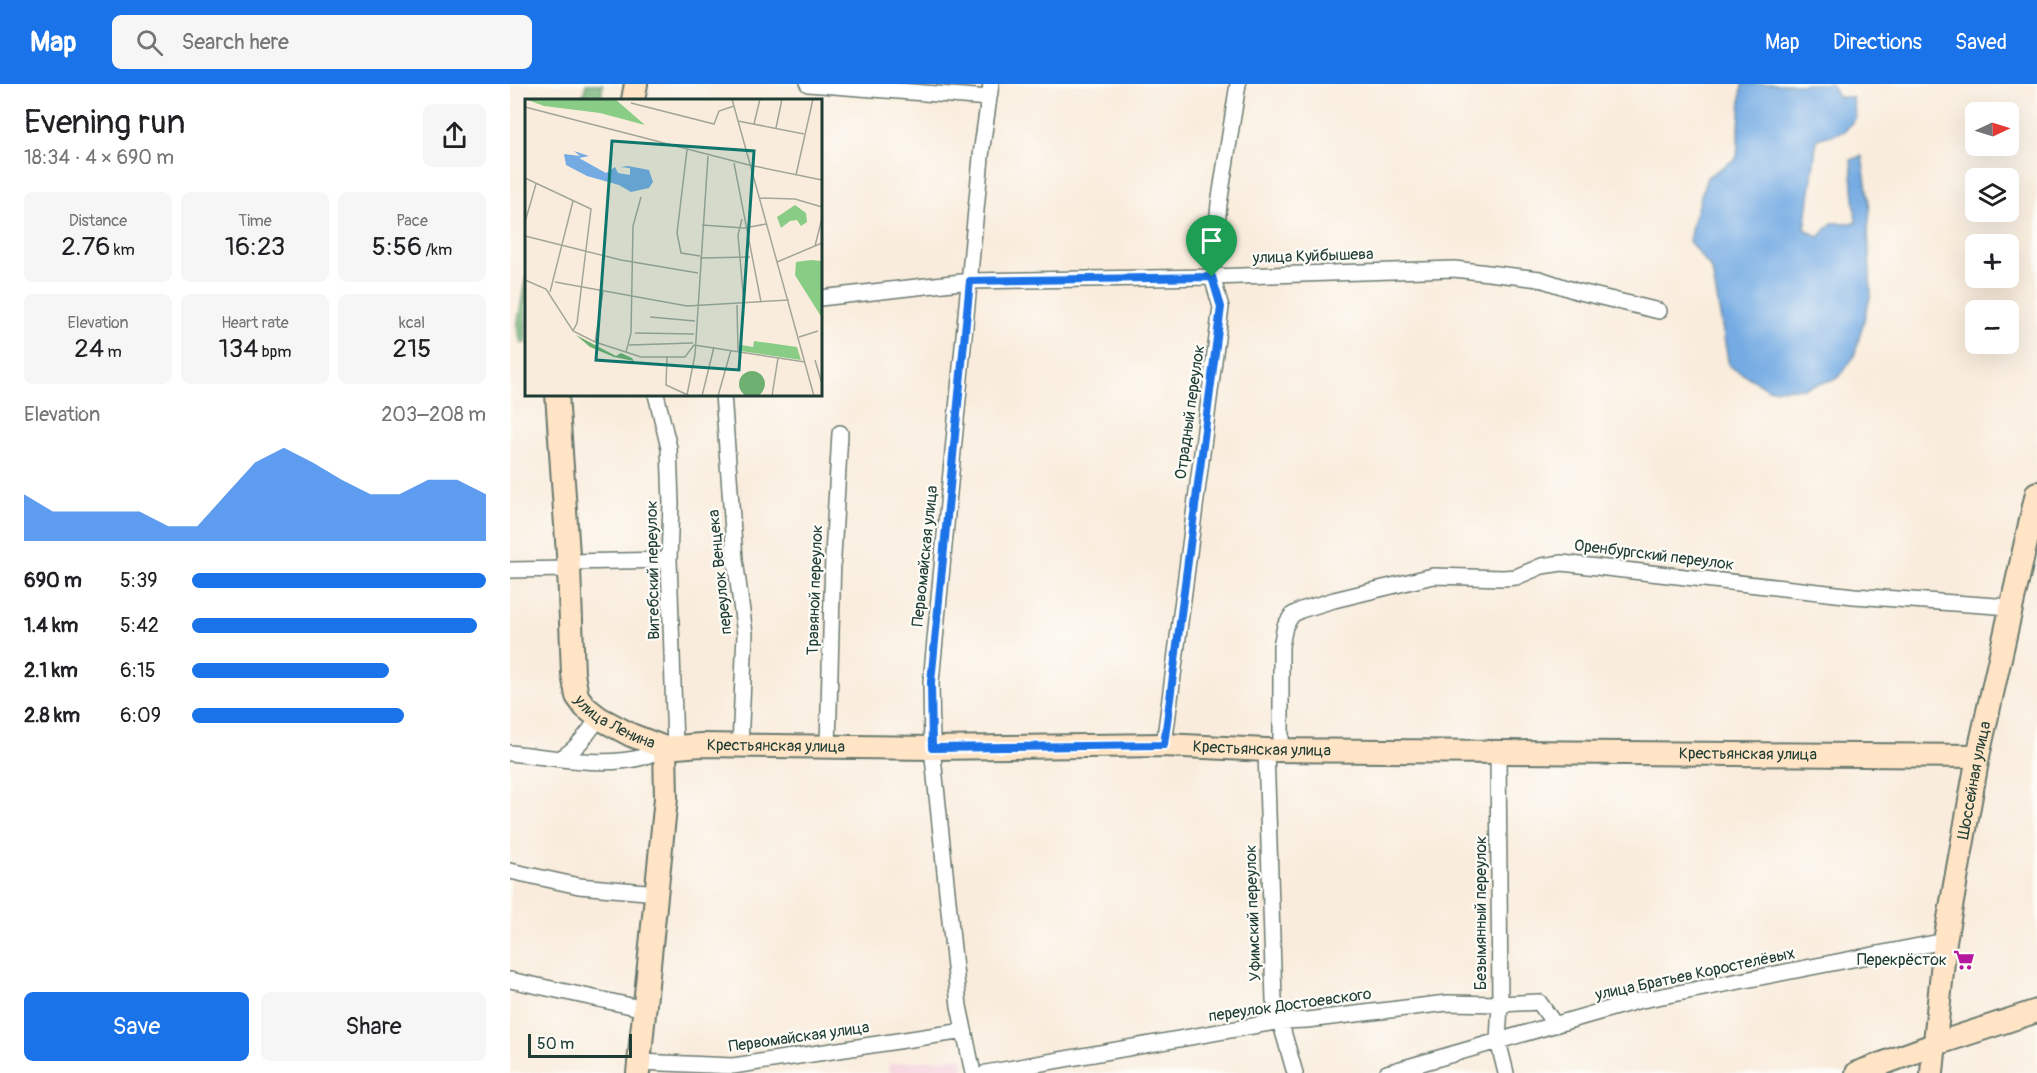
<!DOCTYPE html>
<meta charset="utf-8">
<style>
body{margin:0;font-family:Pangolin,sans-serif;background:#f6f6f6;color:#202124;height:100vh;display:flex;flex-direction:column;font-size:22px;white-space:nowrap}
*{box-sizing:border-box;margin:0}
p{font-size:20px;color:#757577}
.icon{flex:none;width:33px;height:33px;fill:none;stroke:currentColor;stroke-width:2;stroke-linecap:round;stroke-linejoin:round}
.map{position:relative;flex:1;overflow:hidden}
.side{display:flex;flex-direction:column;background:#fff;width:510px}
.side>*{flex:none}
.needle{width:39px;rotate:86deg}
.buttons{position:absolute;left:1455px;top:18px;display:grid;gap:12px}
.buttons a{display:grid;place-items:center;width:54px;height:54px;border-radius:9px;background:#fff;box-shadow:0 6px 24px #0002;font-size:30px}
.scale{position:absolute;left:18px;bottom:15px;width:104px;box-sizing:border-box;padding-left:6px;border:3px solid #1f3d34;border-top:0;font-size:16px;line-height:21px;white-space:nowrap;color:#1f3d34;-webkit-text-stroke:4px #fdfcf7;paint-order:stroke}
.pin{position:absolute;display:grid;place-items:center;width:51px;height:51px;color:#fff;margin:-62px -26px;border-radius:50% 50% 50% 0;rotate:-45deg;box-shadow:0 0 6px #0007}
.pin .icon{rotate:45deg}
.round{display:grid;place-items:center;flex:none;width:63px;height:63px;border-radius:9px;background:#f6f6f6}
.headline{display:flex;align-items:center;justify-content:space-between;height:102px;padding:0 24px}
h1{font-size:33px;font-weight:600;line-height:45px}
.figures{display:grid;grid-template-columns:repeat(3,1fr);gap:9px;height:102px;padding:6px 24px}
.figures div{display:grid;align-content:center;border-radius:9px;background:#f6f6f6;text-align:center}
.figures b{font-size:26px;font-weight:600}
.figures small{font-size:16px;font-weight:400}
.figures p{font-size:16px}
.chart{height:168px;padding:12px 24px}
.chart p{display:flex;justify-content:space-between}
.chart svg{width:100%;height:108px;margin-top:6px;fill:#1a73e8;opacity:.7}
.button{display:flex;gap:12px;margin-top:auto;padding:12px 24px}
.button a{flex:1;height:69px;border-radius:9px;background:#1a73e8;color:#fff;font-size:24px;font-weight:600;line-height:69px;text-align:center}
.button a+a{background:#f6f6f6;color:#202124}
ul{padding:0 24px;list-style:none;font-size:20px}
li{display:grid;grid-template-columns:96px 72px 1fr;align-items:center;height:45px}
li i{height:15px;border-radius:8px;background:#1a73e8}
header{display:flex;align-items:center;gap:36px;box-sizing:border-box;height:84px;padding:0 30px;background:#1a73e8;color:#fff}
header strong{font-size:28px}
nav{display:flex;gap:33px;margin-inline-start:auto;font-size:21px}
.search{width:420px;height:54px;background:#f6f6f6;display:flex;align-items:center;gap:15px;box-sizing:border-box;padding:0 21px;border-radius:9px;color:#757577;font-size:22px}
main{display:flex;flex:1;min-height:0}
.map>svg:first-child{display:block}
</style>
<header>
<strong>Map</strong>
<div class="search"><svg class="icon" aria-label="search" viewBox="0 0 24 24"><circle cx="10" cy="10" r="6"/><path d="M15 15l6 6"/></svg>Search here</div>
<nav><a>Map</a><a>Directions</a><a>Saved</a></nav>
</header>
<main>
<section class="side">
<div class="headline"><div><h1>Evening run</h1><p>18:34 · 4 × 690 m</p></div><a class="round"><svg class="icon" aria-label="share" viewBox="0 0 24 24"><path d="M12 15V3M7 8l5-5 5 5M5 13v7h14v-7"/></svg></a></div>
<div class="figures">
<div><p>Distance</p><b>2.76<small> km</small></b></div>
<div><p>Time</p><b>16:23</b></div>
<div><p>Pace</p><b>5:56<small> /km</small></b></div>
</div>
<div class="figures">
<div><p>Elevation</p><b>24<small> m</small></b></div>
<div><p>Heart rate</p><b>134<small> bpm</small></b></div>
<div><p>kcal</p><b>215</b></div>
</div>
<div class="chart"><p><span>Elevation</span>203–208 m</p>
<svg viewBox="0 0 160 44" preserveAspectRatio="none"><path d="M0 44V25L10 32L20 32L30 32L40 32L50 38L60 38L70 25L80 12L90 6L100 12L110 19L120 25L130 25L140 19L150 19L160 25V44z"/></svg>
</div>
<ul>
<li><b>690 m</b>5:39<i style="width:100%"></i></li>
<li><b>1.4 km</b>5:42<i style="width:97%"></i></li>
<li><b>2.1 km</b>6:15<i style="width:67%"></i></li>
<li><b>2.8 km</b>6:09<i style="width:72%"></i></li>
</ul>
<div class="button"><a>Save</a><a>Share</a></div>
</section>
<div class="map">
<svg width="1527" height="989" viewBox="0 0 1527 989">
<rect width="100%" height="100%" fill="#fdfcf7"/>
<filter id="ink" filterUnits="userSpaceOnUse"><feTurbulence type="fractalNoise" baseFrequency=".0167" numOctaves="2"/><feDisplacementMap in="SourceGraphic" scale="12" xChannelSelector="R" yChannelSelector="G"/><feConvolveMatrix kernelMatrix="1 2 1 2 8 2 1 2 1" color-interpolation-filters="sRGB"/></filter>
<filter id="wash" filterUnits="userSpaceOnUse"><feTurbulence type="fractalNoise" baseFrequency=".008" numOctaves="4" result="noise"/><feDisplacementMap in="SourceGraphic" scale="24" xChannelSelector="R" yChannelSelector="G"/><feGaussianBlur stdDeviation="1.35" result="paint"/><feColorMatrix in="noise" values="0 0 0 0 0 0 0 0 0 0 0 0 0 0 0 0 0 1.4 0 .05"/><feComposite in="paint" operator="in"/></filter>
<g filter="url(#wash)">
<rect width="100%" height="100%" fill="#f9ecdc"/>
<path fill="#f4cfdc" d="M 452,973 L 454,989 L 379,989 L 378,980 Z"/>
<path fill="#6eb072" stroke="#467653" stroke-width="1.5" d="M 76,0 L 93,0 L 91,16 L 72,16 Z
M 16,192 L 16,259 L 11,259 L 7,243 Z"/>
<path fill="#75abe3" stroke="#4a748c" stroke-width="1.5" d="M 1232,0 L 1321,0 L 1328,13 L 1342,13 L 1346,33 L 1335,47 L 1307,55 L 1295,145 L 1309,153 L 1322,139 L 1346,139 L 1341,76 L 1352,72 L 1360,126 L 1358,145 L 1361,210 L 1344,273 L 1328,294 L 1294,304 L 1259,305 L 1219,282 L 1202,186 L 1179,157 L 1183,137 L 1197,93 L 1227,74 Z"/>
</g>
<g filter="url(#ink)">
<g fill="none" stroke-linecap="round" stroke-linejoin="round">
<defs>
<path id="street" d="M 298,0 L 479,14
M 310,214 L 460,197 L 702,193 L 944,185 L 1030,195 L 1066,207 L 1149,227
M 146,310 L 159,364 L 161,419 L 159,476 L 165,663
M 213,310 L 225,475 L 235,550 L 230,662
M 59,478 L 159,476
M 0,486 L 59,485
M 654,661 L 711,223 L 702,193 L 709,120 L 728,0
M 318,663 L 323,472 L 330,349
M 771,665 L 771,562 L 775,542 L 782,531 L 791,526 L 824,516 L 923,492 L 993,494 L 1006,493 L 1032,482 L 1052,479 L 1344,512 L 1501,523
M 756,666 L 764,916 L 785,989
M 988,667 L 990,920 L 988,957 L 996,989
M 0,669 C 40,673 94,684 133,673 C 140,671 148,667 155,664
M 51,674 C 68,664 77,650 89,634
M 0,787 L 69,802 L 147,809
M 0,896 L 135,925
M 129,978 L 223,982 L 454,947
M 463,989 L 449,922 L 422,664 L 421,598 L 472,63 L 481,0
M 476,989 L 771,937 L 797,936 L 937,919 L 990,920 L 1029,918 L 1045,941
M 877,989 L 1127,917 L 1435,857"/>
<g id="secondary">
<path d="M 123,16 L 126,0"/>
<path id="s1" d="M 47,310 L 59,485 L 63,590 L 67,612 L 75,623 L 89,634 L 121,651 L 155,664 L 191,661 L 422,664 L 654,661 L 756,666 L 1468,672"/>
<path d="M 128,989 L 156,714 L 155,664"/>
<path d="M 1347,989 L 1426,960 L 1527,927"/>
<path id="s2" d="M 1422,989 L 1435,857 L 1468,672 L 1527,409"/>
</g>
</defs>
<use href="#street" stroke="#6b7a6f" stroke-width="18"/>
<use href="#secondary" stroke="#6b7a6f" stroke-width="26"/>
<use href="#street" stroke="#fff" stroke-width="15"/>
<use href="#secondary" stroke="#ffe4c6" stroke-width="22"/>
</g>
</g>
<g fill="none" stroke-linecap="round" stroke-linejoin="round" filter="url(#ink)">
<defs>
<path id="route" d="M 702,193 L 711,223 L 654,661 L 422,664 L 421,598 L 460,197 Z"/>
</defs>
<use href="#route" stroke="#fff" stroke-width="12"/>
<use href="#route" stroke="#1a73e8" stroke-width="8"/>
</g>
<defs>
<symbol id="supermarket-bare" viewBox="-9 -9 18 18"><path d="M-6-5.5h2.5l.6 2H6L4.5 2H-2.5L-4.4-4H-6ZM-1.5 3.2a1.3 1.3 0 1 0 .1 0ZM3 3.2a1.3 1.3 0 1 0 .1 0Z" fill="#b5179e" stroke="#fdfcf7" stroke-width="2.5" paint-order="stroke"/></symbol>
</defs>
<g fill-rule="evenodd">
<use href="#supermarket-bare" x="1439" y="861" width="30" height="30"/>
</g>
<g text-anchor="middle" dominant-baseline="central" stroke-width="4.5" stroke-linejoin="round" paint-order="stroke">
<g font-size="16" fill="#1f3d34" stroke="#fdfcf7">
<text transform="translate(803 172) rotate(-2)">улица Куйбышева</text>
<text transform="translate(680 328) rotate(-82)">Отрадный переулок</text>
<text transform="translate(1144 471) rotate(7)">Оренбургский переулок</text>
<text transform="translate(415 472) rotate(-84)">Первомайская улица</text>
<text transform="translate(143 486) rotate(-91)">Витебский переулок</text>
<text transform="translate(210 488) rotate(-96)">переулок Венцека</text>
<text transform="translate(305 506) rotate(-88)">Травяной переулок</text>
<text stroke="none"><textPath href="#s1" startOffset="350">улица Ленина</textPath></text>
<text stroke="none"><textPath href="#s1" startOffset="518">Крестьянская улица</textPath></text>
<text stroke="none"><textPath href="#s1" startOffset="1004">Крестьянская улица</textPath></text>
<text stroke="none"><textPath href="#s1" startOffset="1490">Крестьянская улица</textPath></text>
<text stroke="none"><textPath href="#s2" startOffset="296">Шоссейная улица</textPath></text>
<text transform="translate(743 829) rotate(-92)">Уфимский переулок</text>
<text transform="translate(971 829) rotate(-90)">Безымянный переулок</text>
<text transform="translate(1185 890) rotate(-12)">улица Братьев Коростелёвых</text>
<text transform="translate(780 921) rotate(-8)">переулок Достоевского</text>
<text transform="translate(289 953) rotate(-8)">Первомайская улица</text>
</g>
<g font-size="16" fill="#1f3d34" stroke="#fdfcf7" text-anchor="end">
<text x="1437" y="876">Перекрёсток</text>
</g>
</g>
<g transform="translate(15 15)">
<rect width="297" height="297" fill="#f9ecdc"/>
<path d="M 0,0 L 90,0 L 120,26 L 75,14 L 19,7 ZM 270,106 L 281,114 L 282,123 L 276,127 L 272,121 L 265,122 L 256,129 L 252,118 ZM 286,161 L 297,162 L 297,219 L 270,176 L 271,163 ZM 229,242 L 272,248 L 276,261 L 216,252 L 217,246 L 228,248 Z" fill="#88cc85"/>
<path d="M 51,236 L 91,257 L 96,254 L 107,259 L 109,262 L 89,258 L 65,248 ZM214 285a13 13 0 1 1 26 0a13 13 0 1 1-26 0Z" fill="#6eb072"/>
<path d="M 49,52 L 64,57 L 54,59 L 81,74 L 90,68 L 93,74 L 105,76 L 105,69 L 95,68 L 103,67 L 124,71 L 128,83 L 124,89 L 106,93 L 94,86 L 62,77 L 41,66 L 39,55 L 55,57 Z" fill="#75abe3"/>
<path fill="none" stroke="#a2a699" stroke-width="1.5" d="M 207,0 L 289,297M 106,4 L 189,25 L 194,12 L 209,7M 0,8 L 224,66M 213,22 L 279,35M 229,25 L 235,0M 251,29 L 257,0M 162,51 L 152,134 L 156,154 L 175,157M 209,64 L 236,203M 224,66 L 297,81M 271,76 L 288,0M 0,79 L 66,110 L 52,224 L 48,232M 234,99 L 270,100 L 297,108M 217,120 L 213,136 L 219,205M 0,123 L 11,85M 177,126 L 219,129 L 241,125M 0,137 L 96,161 L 173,174M 290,147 L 297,119M 175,159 L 225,158M 252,163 L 297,144M 0,181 L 21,190 L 48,232 L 70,243 L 116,258 L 160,258 L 169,246M 30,183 L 162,207 L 264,201M 25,193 L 48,102M 212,206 L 213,253M 125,218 L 170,222M 110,234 L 169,235M 274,238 L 293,232M 70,243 L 78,193M 104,246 L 168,244M 169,246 L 280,263M 101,253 L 106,234 L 108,127 L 116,98M 142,258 L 141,286 L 165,297M 290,261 L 297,285M 162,296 L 170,256 L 183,57M 177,297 L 189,248M 193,297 L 206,251M 247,297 L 253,259"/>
<path fill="#0f766e" fill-opacity="0.15" stroke="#0f766e" stroke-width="3" d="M 87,42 L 229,52 L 214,271 L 71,261 Z"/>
<rect width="297" height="297" fill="none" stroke="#1f3d34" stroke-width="3"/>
</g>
</svg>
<div class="buttons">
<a><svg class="needle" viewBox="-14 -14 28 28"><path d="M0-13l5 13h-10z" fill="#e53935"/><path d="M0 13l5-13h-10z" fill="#757577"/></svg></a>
<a><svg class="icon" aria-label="layers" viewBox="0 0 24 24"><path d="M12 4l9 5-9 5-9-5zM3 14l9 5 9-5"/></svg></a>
<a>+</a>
<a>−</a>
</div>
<div class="scale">50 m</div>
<div class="pin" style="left:702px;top:193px;background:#1e9e55"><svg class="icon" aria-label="arrive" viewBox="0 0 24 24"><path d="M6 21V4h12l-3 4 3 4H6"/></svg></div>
</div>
</main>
